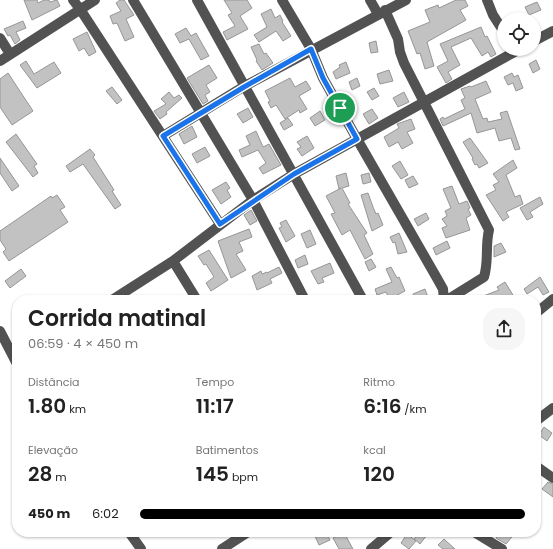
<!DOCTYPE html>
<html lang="pt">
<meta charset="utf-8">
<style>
body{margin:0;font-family:Poppins,sans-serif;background:#f6f6f6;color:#222;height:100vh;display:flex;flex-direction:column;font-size:15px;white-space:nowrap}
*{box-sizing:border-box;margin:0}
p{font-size:13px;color:#767676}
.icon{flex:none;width:22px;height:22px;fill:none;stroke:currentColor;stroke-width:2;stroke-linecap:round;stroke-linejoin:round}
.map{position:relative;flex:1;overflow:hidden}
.drawer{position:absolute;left:12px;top:295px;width:529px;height:242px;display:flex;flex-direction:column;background:#fff;border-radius:16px;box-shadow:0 1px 3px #0004}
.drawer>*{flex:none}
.tools{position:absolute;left:497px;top:12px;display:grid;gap:8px}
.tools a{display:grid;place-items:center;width:44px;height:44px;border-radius:50%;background:#fff;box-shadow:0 1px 3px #0004;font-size:20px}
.pin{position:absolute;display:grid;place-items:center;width:34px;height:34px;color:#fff;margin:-17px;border:2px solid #fff;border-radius:50%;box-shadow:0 1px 4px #0007}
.round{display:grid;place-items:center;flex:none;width:42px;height:42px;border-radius:16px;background:#f6f6f6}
.headline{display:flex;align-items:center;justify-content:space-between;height:68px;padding:0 16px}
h1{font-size:22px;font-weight:600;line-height:30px}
.figures{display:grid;grid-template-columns:repeat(3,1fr);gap:6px;height:68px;padding:4px 16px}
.figures div{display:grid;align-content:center}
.figures b{font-size:20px;font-weight:600}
.figures small{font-size:11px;font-weight:400}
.figures p{font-size:11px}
ul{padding:0 16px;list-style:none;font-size:13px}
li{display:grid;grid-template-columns:64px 48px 1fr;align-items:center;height:30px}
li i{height:10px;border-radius:5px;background:#000}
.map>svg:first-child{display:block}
</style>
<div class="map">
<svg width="553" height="549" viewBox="0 0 553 549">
<rect width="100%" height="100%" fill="#fff"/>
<path fill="#c2c2c2" stroke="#969696" d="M 24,0 L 37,0 L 38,3 L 44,0 L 49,0 L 50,2 L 57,0 L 60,6 L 32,20 Z
M 120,0 L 124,0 L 134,15 L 126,19 L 134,37 L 125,41 L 117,23 L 113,24 L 110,16 L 121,11 L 116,3 Z
M 224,0 L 247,0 L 252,8 L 240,16 L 248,29 L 227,40 L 223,32 L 235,26 L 228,15 L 232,13 Z
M 456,0 L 465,0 L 468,6 L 460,10 L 466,20 L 427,42 L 434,66 L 425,69 L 420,53 L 417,54 L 408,31 L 430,22 L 425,10 L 438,5 L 439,8 Z
M 537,2 L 541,10 L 529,15 L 525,7 Z
M 271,9 L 275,18 L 280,15 L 283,21 L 282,22 L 291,36 L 283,41 L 276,31 L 259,42 L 254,35 L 267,27 L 261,14 Z
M 23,21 L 26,28 L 16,32 L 20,40 L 15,44 L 10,35 L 8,36 L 4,29 Z
M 481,27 L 485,37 L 487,36 L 496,54 L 491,57 L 488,52 L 482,56 L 471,38 L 451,47 L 460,65 L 448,72 L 452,79 L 446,83 L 437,67 L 448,61 L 440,44 Z
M 186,28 L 191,36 L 196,33 L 209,56 L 201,60 L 189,39 L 180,43 L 175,34 Z
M 87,32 L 96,52 L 89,56 L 84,48 L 79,51 L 73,39 Z
M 376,41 L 378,52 L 371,53 L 369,43 Z
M 259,44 L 264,54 L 266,53 L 273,63 L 262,70 L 256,61 L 257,60 L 251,47 Z
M 536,60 L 540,69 L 533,73 L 529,64 Z
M 26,61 L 34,74 L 54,62 L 61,73 L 37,88 L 20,65 Z
M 346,62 L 350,73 L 336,79 L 333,72 L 340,67 L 339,65 Z
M 209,65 L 217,78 L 206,85 L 210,92 L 205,95 L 208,101 L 203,104 L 187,78 Z
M 389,70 L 393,81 L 380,84 L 377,74 Z
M 8,73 L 33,111 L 12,125 L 0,107 L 0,79 Z
M 512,73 L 514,77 L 518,75 L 523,88 L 516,91 L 513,83 L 508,85 L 504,77 Z
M 290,78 L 295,87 L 306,81 L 311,89 L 299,96 L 307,109 L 300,113 L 299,110 L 285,119 L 276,105 L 271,108 L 268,102 L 270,101 L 265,91 Z
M 357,78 L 360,86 L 352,90 L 349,82 Z
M 486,81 L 491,92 L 475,99 L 483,119 L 487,118 L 488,122 L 502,119 L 500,113 L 507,111 L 520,149 L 515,150 L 511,138 L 499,141 L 495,128 L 477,133 L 471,113 L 443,126 L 440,119 L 443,117 L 444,119 L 465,109 L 461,100 L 465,98 L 461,89 L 470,86 L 471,87 Z
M 112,87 L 122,100 L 117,104 L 106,91 Z
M 374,88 L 379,96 L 372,100 L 367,92 Z
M 169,92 L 174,98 L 179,95 L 182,98 L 166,112 L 167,114 L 160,119 L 154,111 L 166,104 L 161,99 Z
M 404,92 L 409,102 L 398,107 L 393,98 Z
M 248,108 L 253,117 L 243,123 L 237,114 Z
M 372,109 L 378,118 L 369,124 L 363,114 Z
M 320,111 L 325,120 L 315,126 L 310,118 Z
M 288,118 L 293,125 L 284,130 L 280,123 Z
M 411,119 L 415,129 L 407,132 L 413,143 L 402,149 L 398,142 L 389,147 L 384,137 L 399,128 L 397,124 Z
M 192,126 L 197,137 L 184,144 L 179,134 Z
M 256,131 L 263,147 L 269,144 L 281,165 L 263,174 L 259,168 L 266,163 L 258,150 L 242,157 L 239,150 L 250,145 L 246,136 Z
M 16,134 L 37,164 L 34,166 L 38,173 L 33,177 L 6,142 Z
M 307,136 L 314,148 L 302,156 L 297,149 L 301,147 L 297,142 Z
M 470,138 L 488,163 L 479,168 L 477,164 L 475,165 L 472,159 L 473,158 L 463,142 Z
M 205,147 L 210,156 L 197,163 L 192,154 Z
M 90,149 L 95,155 L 93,157 L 114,190 L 112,191 L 121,205 L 115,209 L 83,164 L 70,172 L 66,166 Z
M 0,158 L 19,186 L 12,191 L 0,173 Z
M 513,160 L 517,168 L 506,175 L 515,197 L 520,195 L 523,204 L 506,212 L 509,217 L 503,221 L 486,195 L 496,190 L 493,185 L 499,182 L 493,174 Z
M 400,161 L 408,175 L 401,179 L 392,166 Z
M 346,173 L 349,186 L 342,188 L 350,203 L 348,204 L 367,233 L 364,235 L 373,254 L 365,259 L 350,230 L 342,235 L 331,214 L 335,213 L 326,196 L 341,188 L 339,189 L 336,176 Z
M 369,173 L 371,182 L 363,184 L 361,175 Z
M 413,176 L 418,184 L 409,188 L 405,180 Z
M 226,182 L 230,188 L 227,190 L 231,197 L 221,204 L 212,190 Z
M 452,186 L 459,204 L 467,201 L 468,203 L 470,208 L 468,209 L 471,215 L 466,218 L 470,230 L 446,238 L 442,228 L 447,226 L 442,219 L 447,216 L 445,211 L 451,208 L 443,189 Z
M 368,193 L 373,207 L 376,214 L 378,213 L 383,225 L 372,231 L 361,195 Z
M 57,195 L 65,207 L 60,210 L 68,222 L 9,261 L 3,252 L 6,249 L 0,240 L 0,231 L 51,196 L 52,198 Z
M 540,197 L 543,204 L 530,212 L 533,217 L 527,220 L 520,208 Z
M 251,210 L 257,221 L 250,225 L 244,215 Z
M 426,213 L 429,219 L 418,226 L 414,219 Z
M 286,220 L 295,236 L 286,242 L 279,228 L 282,227 L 280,223 Z
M 249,229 L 252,237 L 239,242 L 243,251 L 236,254 L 246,270 L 231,278 L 218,241 Z
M 310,230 L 316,244 L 307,248 L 301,234 Z
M 399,233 L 407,252 L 398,254 L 395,242 L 393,243 L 390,237 Z
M 447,241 L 450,248 L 436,255 L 433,248 Z
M 501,243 L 506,252 L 494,257 L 494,246 Z
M 209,250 L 228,280 L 211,291 L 206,283 L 214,277 L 206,264 L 204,265 L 198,256 Z
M 305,255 L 308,264 L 298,268 L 295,260 Z
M 371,259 L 376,267 L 369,271 L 365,262 Z
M 330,263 L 334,273 L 322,278 L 324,282 L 318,284 L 311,271 Z
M 279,267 L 282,273 L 270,279 L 272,283 L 257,290 L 252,276 L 261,271 L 262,274 L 267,272 L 267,273 Z
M 391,267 L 397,278 L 399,277 L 405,291 L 397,295 L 400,300 L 390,300 L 386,292 L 377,295 L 375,289 L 392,282 L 386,269 Z
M 21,269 L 26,276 L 10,288 L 5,281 Z
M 540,277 L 549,292 L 543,295 L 538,287 L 527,294 L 524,289 Z
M 505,282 L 516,300 L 473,300 L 499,290 L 497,287 Z
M 425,289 L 429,300 L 415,300 L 413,294 Z
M 544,427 L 552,433 L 547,441 L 539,435 Z
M 548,482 L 553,484 L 553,497 L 542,489 Z
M 326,532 L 330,540 L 319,545 L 315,536 Z
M 344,532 L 348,540 L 353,549 L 339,549 L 333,538 Z
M 420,532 L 427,535 L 420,544 L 414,539 Z
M 500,532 L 516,532 L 506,544 L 496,538 Z
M 407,534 L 416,541 L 409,549 L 401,543 Z
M 444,539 L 455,549 L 443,549 L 438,545 Z"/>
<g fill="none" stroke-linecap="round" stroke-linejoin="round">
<path stroke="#525252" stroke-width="10" d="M 73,0 L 80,9 L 220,224
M 133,0 L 253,200 L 305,300
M 197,0 L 363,300
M 282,0 L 311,49 L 323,78 L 357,139 L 438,280 L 443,289 L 444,300
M 370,0 L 378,14
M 487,0 L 493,15 L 504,32
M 385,10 L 398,39 L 400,52 L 404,63 L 489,230 C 485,246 489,261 484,277 L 447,300
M 0,38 L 10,54
M 534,41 L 553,31
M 0,61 L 95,0
M 163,136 L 243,87 L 406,0
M 173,261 L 197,300
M 112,300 L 173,261 L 253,200 L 294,174 L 520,49
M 536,313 L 553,299
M 0,331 L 17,364
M 536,421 L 553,408
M 536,466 L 553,478
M 129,532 L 141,549
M 474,532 L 502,549
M 222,549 L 248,532
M 371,549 L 391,532"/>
</g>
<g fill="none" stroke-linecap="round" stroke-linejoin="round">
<defs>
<path id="route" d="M 311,49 L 323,78 L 357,139 L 294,174 L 220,224 L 163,136 L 244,87 Z"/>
</defs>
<use href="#route" stroke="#fff" stroke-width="8"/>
<use href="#route" stroke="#1a73e8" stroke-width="5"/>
</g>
</svg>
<div class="tools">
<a><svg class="icon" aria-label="locate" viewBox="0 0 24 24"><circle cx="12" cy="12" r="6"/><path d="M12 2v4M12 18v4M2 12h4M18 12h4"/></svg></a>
</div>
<div class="pin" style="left:340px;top:108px;background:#1e9e55"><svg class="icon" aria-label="arrive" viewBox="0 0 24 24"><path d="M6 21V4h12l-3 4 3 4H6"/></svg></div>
<section class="drawer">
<div class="headline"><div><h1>Corrida matinal</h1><p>06:59 · 4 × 450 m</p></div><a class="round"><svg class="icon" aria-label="share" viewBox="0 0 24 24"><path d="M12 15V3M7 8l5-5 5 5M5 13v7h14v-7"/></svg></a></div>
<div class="figures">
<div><p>Distância</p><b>1.80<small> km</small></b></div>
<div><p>Tempo</p><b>11:17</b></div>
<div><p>Ritmo</p><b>6:16<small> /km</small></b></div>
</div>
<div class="figures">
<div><p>Elevação</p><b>28<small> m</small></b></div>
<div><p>Batimentos</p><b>145<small> bpm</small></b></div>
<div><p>kcal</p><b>120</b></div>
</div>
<ul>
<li><b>450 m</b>6:02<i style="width:100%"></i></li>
</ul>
</section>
</div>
